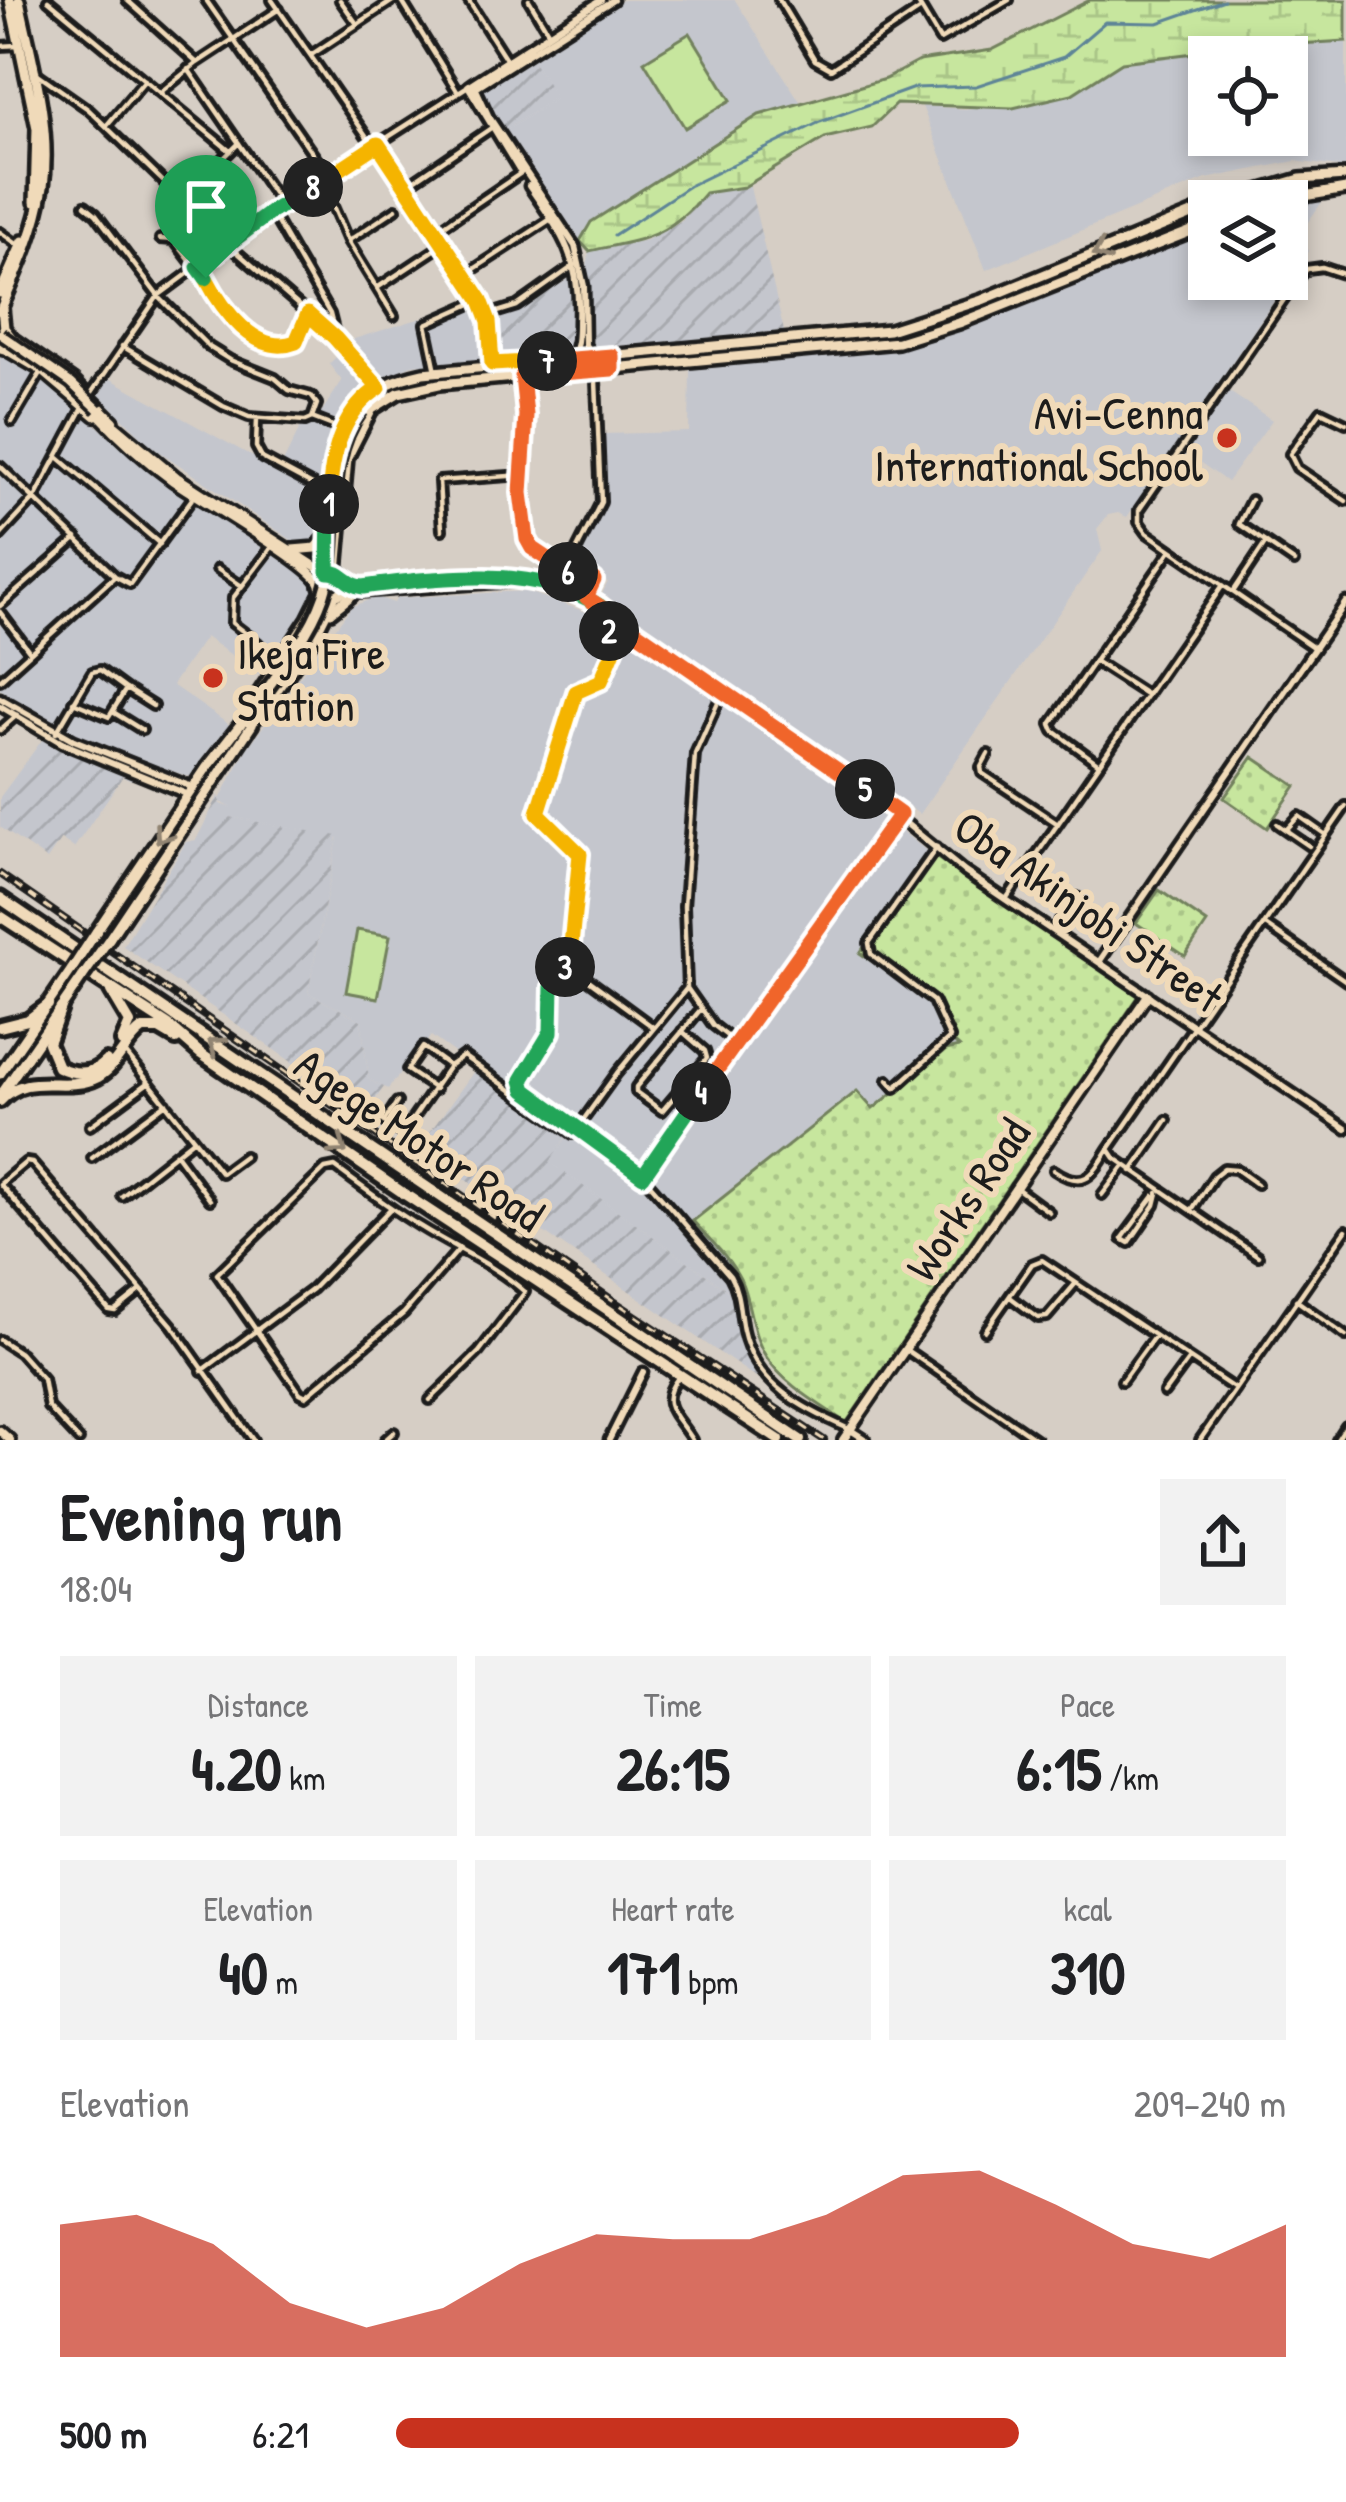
<!DOCTYPE html>
<meta charset="utf-8">
<style>
body{margin:0;font-family:"Patrick Hand",sans-serif;background:#f2f2f2;color:#202124;height:100vh;display:flex;flex-direction:column;font-size:45px;white-space:nowrap}
*{box-sizing:border-box;margin:0}
p{font-size:39px;color:#757577}
.icon{flex:none;width:66px;height:66px;fill:none;stroke:currentColor;stroke-width:2;stroke-linecap:round;stroke-linejoin:round}
.map{position:relative;height:1440px;overflow:hidden}
.drawer{display:flex;flex-direction:column;background:#fff;flex:1}
.drawer>*{flex:none}
.buttons{position:absolute;left:1188px;top:36px;display:grid;gap:24px}
.buttons a{display:grid;place-items:center;width:120px;height:120px;border-radius:0px;background:#fff;box-shadow:0 6px 18px #0003;font-size:60px}
.pin{position:absolute;display:grid;place-items:center;width:102px;height:102px;color:#fff;margin:-123px -51px;border-radius:50% 50% 50% 0;rotate:-45deg;box-shadow:0 0 12px #0007}
.pin .icon{rotate:45deg}
.km{position:absolute;width:60px;height:60px;margin:-30px;border-radius:50%;background:#222;color:#fff;font-size:33px;line-height:60px;text-align:center}
.round{display:grid;place-items:center;flex:none;width:126px;height:126px;border-radius:0px;background:#f2f2f2}
.overview{display:flex;align-items:center;justify-content:space-between;height:204px;padding:0 60px}
h1{font-size:66px;font-weight:700;line-height:90px}
.stats{display:grid;grid-template-columns:repeat(3,1fr);gap:18px;height:204px;padding:12px 60px}
.stats div{display:grid;align-content:center;border-radius:0px;background:#f2f2f2;text-align:center}
.stats b{font-size:60px;font-weight:700}
.stats small{font-size:33px;font-weight:400}
.stats p{font-size:33px}
.chart{height:336px;padding:24px 60px}
.chart p{display:flex;justify-content:space-between}
.chart svg{width:100%;height:216px;margin-top:12px;fill:#c8321e;opacity:.7}
ul{padding:0 60px;list-style:none;font-size:39px}
li{display:grid;grid-template-columns:192px 144px 1fr;align-items:center;height:90px}
li i{height:30px;border-radius:15px;background:#c8321e}
.map>svg:first-child{display:block}
</style>
<div class="map">
<svg width="1346" height="1440" viewBox="0 0 1346 1440">
<defs>
<pattern id="industrial-furrows" width="10" height="10" patternUnits="userSpaceOnUse" patternTransform="scale(3)"><rect width="10" height="10" fill="#c4c6cd"/><path d="M-1 1l2-2M0 10L10 0M9 11l2-2" fill="none" stroke="#a8aaaf"/></pattern>
<pattern id="grass-dots" width="8" height="8" patternUnits="userSpaceOnUse" patternTransform="scale(3)"><rect width="8" height="8" fill="#c7e69e"/><path d="M2 2h.1M6 6h.1" fill="none" stroke="#aac588" stroke-width="1.8" stroke-linecap="round"/></pattern>
<pattern id="wetland-marsh" width="20" height="14" patternUnits="userSpaceOnUse" patternTransform="scale(3)"><rect width="20" height="14" fill="#c7e69e"/><path d="M1 5h8M5 5V1M11 12h8M15 12V8" fill="none" stroke="#aac588"/></pattern>
</defs>
<rect width="100%" height="100%" fill="#d6cec5"/>
<filter id="ink" filterUnits="userSpaceOnUse"><feTurbulence type="fractalNoise" baseFrequency=".00833" numOctaves="2"/><feDisplacementMap in="SourceGraphic" scale="24" xChannelSelector="R" yChannelSelector="G"/><feConvolveMatrix kernelMatrix="1 2 1 2 8 2 1 2 1" color-interpolation-filters="sRGB"/></filter>
<g filter="url(#ink)">
<path fill="#c4c6cd" fill-rule="evenodd" d="M 623,0 L 735,0 L 801,103 L 759,115 L 591,222 L 580,241 L 504,131 L 555,98 L 531,58 Z
M 1346,41 L 1346,168 L 1295,161 L 1206,179 L 986,270 L 922,106 L 965,109 L 1072,94 L 1122,62 L 1234,48 ZM 1209,57 L 1287,57 L 1287,135 L 1209,135 Z
M 1322,196 L 1322,202 L 1298,236 L 1308,251 L 1127,517 L 1118,513 L 1108,515 L 1097,529 L 1102,551 L 919,814 L 602,594 L 608,582 L 571,570 L 605,508 L 601,434 L 689,432 L 690,369 L 874,353 L 922,341 L 1209,230 L 1209,279 L 1287,279 L 1287,203 Z
M 476,301 L 485,359 L 412,365 L 382,378 L 344,413 L 328,447 L 322,529 L 319,539 L 311,545 L 299,545 L 151,446 L 99,395 L 109,378 L 279,471 L 302,424 L 313,425 L 342,381 L 329,364 L 354,339 Z
M 0,353 L 48,382 L 129,454 L 315,583 L 304,618 L 264,677 L 205,637 L 172,685 L 231,726 L 193,778 L 146,762 L 131,781 L 45,736 L 53,723 L 0,689 Z
M 1228,391 L 1272,420 L 1227,482 L 1186,452 Z
M 525,591 L 592,614 L 849,790 L 928,852 L 860,952 L 938,1007 L 961,1047 L 946,1050 L 873,1109 L 857,1091 L 694,1220 L 732,1265 L 744,1295 L 737,1297 L 549,1162 L 568,1135 L 431,1036 L 388,1089 L 369,1080 L 361,1020 L 308,993 L 338,837 L 229,817 L 230,807 L 219,801 L 246,750 L 351,607 L 376,597 L 394,603 L 397,598 Z"/>
<path fill="url(#industrial-furrows)" d="M 531,58 L 556,98 L 504,131 L 482,89 Z
M 749,183 L 784,331 L 500,357 L 498,319 L 520,310 L 587,267 L 589,251 L 647,240 L 682,220 L 705,193 Z
M 45,736 L 123,776 L 74,848 L 61,839 L 47,860 L 0,827 L 0,797 Z
M 219,795 L 221,804 L 230,807 L 230,817 L 338,836 L 308,993 L 361,1020 L 369,1080 L 384,1087 L 366,1113 L 123,946 L 186,842 L 196,840 Z
M 477,1067 L 568,1134 L 550,1162 L 737,1297 L 745,1346 L 760,1373 L 755,1377 L 419,1147 Z"/>
<path fill="url(#grass-dots)" stroke="#72815d" stroke-width="3" d="M 1253,757 L 1296,786 L 1267,828 L 1224,798 Z
M 928,852 L 1140,994 L 846,1423 C 818,1403 786,1386 767,1358 C 750,1333 752,1305 740,1279 C 729,1257 709,1239 693,1221 L 857,1091 L 873,1109 L 946,1050 L 959,1047 L 947,1036 L 938,1007 L 860,953 Z
M 1159,890 L 1207,923 L 1185,956 L 1136,923 Z"/>
<path fill="url(#wetland-marsh)" stroke="#72815d" stroke-width="3" d="M 1090,0 L 1346,0 L 1346,41 L 1234,48 L 1122,62 L 1072,94 L 1013,108 L 896,104 L 872,127 L 825,138 L 744,187 L 705,193 C 666,239 645,239 589,251 L 580,241 L 591,222 L 759,115 L 885,79 L 919,61 L 992,50 Z"/>
<path fill="#c7e69e" stroke="#72815d" stroke-width="3" d="M 690,33 L 731,100 L 685,128 L 644,61 Z
M 357,930 L 390,936 L 378,998 L 346,992 Z"/>
<g fill="none" stroke-linecap="round" stroke-linejoin="round">
<path stroke="#5d8497" stroke-width="3" d="M 614,235 L 689,186 L 820,122 L 914,88 L 976,86 L 1064,57 L 1105,22 L 1158,23 L 1224,0"/>
<defs>
<path id="minor" d="M 48,0 L 230,151
M 127,0 L 197,63
M 206,0 L 329,177
M 272,0 L 374,147
M 340,0 L 357,24
M 401,0 L 458,92
M 468,0 L 506,59
M 529,0 L 549,33
M 779,0 L 815,60 L 831,69 L 921,9
M 916,0 L 940,40 L 1009,0
M 0,46 L 18,45
M 311,55 L 394,0
M 188,69 L 280,203
M 38,74 L 88,109 L 230,246 L 336,338 L 379,389
M 162,91 L 197,63 L 279,9
M 106,126 L 145,80
M 378,144 L 481,300 L 489,321 L 492,364
M 323,183 L 348,241 L 394,316
M 406,186 L 491,128
M 183,198 L 239,143
M 85,205 L 96,214 L 158,296 L 209,347 L 230,360 L 275,378 L 289,390 L 311,396 L 317,404 L 312,418
M 271,212 L 330,314 L 336,338
M 436,231 L 521,173
M 0,232 L 21,247
M 160,239 L 174,240 L 194,266
M 348,241 L 396,209
M 198,267 C 222,303 241,343 291,345 L 307,316
M 465,275 L 551,219
M 377,288 L 442,245
M 488,315 L 517,306 L 575,265
M 122,346 L 223,406 L 249,417 L 305,421 L 312,418 L 343,430
M 436,371 L 426,324 L 480,300
M 522,376 C 526,411 515,521 530,544 C 542,563 573,574 594,581 L 585,597
M 90,395 L 158,296 L 271,212 L 468,86
M 257,418 L 256,447 L 262,458 L 329,494
M 12,422 L 42,371
M 1346,423 L 1321,411 L 1290,454 L 1297,468 L 1346,501
M 59,458 L 160,544
M 0,466 L 115,576 L 130,584 L 194,496
M 1251,500 L 1239,524 L 1294,562
M 442,530 L 439,481 L 523,475
M 0,536 L 35,498 L 84,406
M 217,569 L 242,586
M 566,571 L 601,502 L 596,381
M 1233,592 L 1265,544
M 0,606 L 77,538
M 600,606 L 597,621 L 616,638 L 601,681 L 579,689 L 573,697 L 538,813 L 579,851 L 567,964 L 653,1027
M 0,612 L 30,652
M 258,643 L 232,623 L 233,598 L 272,547
M 1314,648 L 1147,533 L 1139,522 L 1139,510 L 1299,278 L 1307,269 L 1322,267 L 1346,275
M 1094,661 L 1147,695
M 0,680 L 115,576
M 126,689 L 153,706
M 723,691 L 695,754 L 684,906 L 687,988 L 713,1025 L 736,1043
M 113,712 L 142,730
M 0,730 L 17,715
M 56,733 L 92,672 L 100,670 L 126,689 L 109,717 L 73,702
M 988,754 L 981,767 L 982,773 L 1058,824
M 1099,764 L 1054,731 L 1051,724 L 1171,550
M 1277,824 L 1309,846
M 1286,830 L 1299,816 L 1326,835
M 1006,899 L 1223,585
M 1267,926 L 1346,981
M 1053,931 L 1077,897
M 567,964 L 552,987 L 551,1032 L 522,1085 L 555,1115 L 643,1176 L 730,1276 C 740,1293 739,1311 743,1330 C 755,1385 803,1409 849,1429
M 682,1031 L 705,1051 L 707,1058 L 662,1111 L 636,1092 L 636,1087 L 701,1009
M 888,1080 L 895,1088 L 950,1038 L 933,1001 L 871,954 L 869,943 L 937,847
M 435,1089 L 407,1070 L 423,1047 L 449,1066
M 378,1118 L 400,1132 L 405,1130 L 449,1066 L 463,1056 L 573,1134 L 617,1073 L 687,988
M 384,1122 L 397,1102
M 90,1126 L 148,1083
M 194,1139 L 221,1173 L 244,1156
M 176,1154 L 210,1200
M 92,1158 L 166,1103
M 1054,1170 C 1084,1190 1092,1176 1109,1149
M 1132,1171 L 1167,1120
M 643,1176 L 900,814
M 1015,1187 L 1049,1212
M 1102,1195 L 1124,1166
M 122,1196 L 194,1139 L 124,1051
M 1193,1208 L 1214,1176 L 1224,1168 L 1236,1169 L 1257,1184
M 1122,1239 L 1129,1243 L 1155,1205 L 1158,1193
M 1122,1239 L 1154,1196
M 1258,1256 L 1115,1158 L 1109,1149 L 1346,806
M 141,1290 L 115,1311 L 109,1310 L 0,1184 L 26,1162 L 32,1163 L 172,1325 L 253,1440
M 1010,1297 L 1038,1318 L 1047,1317 L 1076,1283
M 1296,1300 L 1346,1336
M 985,1331 L 1032,1264 L 1042,1260 L 1235,1389
M 0,1340 L 20,1353 L 43,1379 L 48,1407 L 79,1440
M 905,1349 L 1037,1440
M 202,1371 L 312,1289 L 391,1208
M 677,1379 C 657,1405 677,1415 692,1440
M 1122,1381 L 1154,1337
M 1164,1393 L 1189,1359
M 430,1400 L 479,1352 L 525,1292 C 494,1264 456,1249 421,1227 C 391,1209 363,1188 335,1167 L 325,1169 L 217,1274 L 300,1393 L 306,1396 L 404,1313 L 460,1248
M 385,1440 L 394,1432
M 1200,1440 L 1346,1230
M 1337,1440 L 1346,1426"/>
<path id="tertiary" d="M 472,83 L 601,0
M 472,83 L 476,87 L 471,91 L 468,86 Z
M 476,87 L 613,0
M 476,89 L 489,117 L 575,246 L 584,286 L 585,345 L 592,355
M 471,91 L 519,170
M 529,186 C 563,235 581,259 578,321 C 578,335 578,347 571,359
M 344,582 L 363,587 L 520,577 L 585,597 L 858,784 L 965,872 L 1346,1129
M 337,594 L 524,581
M 0,698 L 74,740 L 192,787
M 0,706 L 62,743 L 189,795
M 1099,962 L 1346,602
M 849,1429 L 866,1440
M 609,1440 L 643,1372"/>
<path id="secondary" d="M 10,336 L 73,380 L 114,421
M 1,347 L 42,371 L 95,416
M 95,411 C 119,437 144,460 173,481 C 200,500 310,563 319,583
M 107,418 L 177,477 L 326,573
M 0,1431 L 10,1440
M 843,1440 L 1148,995"/>
<path id="primary" d="M 10,0 L 37,128 L 35,202
M 1225,201 L 1300,179 L 1346,176
M 1275,201 L 1346,189
M 0,293 L 23,241
M 2,308 L 4,328 L 11,337
M 0,311 C 18,270 36,231 43,187 C 52,126 31,59 19,0
M 0,348 L 4,349
M 361,410 C 375,386 396,379 423,373 L 889,330 L 982,300 L 1209,207
M 366,413 L 398,393 L 439,384 L 898,342 L 959,323 L 1209,224
M 329,525 L 338,444 L 359,404
M 292,550 L 316,548 L 329,534
M320 584a12 12 0 1 1 24 0a12 12 0 1 1-24 0Z
M 337,572 L 347,458 L 371,411
M 331,612 L 352,595
M 249,708 L 308,619 L 322,591
M 259,716 L 314,637 L 335,595
M 96,932 L 207,767 L 255,706
M 109,939 L 252,725 L 258,709
M 0,1074 L 72,969
M 0,1096 L 83,976"/>
<path id="trunk" d="M 0,898 L 800,1440
M 0,916 L 169,1026 L 201,1054 L 406,1195 L 779,1440
M 111,991 L 130,1023 L 122,1042
M 61,1008 L 48,1043 L 58,1067 C 75,1075 92,1076 106,1061
M 0,1027 L 28,1020 L 48,1005
M 0,1101 C 28,1069 65,1094 98,1077 C 118,1066 125,1041 143,1029 L 159,1029 L 176,1039"/>
</defs>
<use href="#minor" stroke="#1c1c1c" stroke-width="14"/>
<use href="#tertiary" stroke="#1c1c1c" stroke-width="15"/>
<use href="#secondary" stroke="#1c1c1c" stroke-width="16"/>
<use href="#primary" stroke="#1c1c1c" stroke-width="18"/>
<use href="#trunk" stroke="#1c1c1c" stroke-width="20"/>
<use href="#minor" stroke="#f0dab9" stroke-width="4.5"/>
<use href="#tertiary" stroke="#f0dab9" stroke-width="6"/>
<use href="#secondary" stroke="#f0dab9" stroke-width="8"/>
<use href="#primary" stroke="#f0dab9" stroke-width="9"/>
<use href="#trunk" stroke="#f0dab9" stroke-width="10"/>
<defs>
<path id="rail" d="M 0,874 L 614,1301 L 824,1440"/>
</defs>
<use href="#rail" stroke="#1c1c1c" stroke-width="8"/>
<use href="#rail" stroke="#f0dab9" stroke-width="3" stroke-dasharray="9" stroke-linecap="butt"/>
<defs>
<path id="secondary-bridge" d="M 0,334 L 71,383 L 98,409"/>
<path id="primary-bridge" d="M 255,706 C 280,669 316,629 327,584 C 341,525 322,463 361,410
M 72,969 L 96,932
M 83,976 L 109,939"/>
</defs>
<use href="#secondary-bridge" stroke="#1c1c1c" stroke-width="16" stroke-linecap="butt"/>
<use href="#primary-bridge" stroke="#1c1c1c" stroke-width="18" stroke-linecap="butt"/>
<use href="#secondary-bridge" stroke="#f0dab9" stroke-width="8"/>
<use href="#primary-bridge" stroke="#f0dab9" stroke-width="9"/>
</g>
<defs><path id="oneway-chevron" d="M-2-3.5L2.5 0L-2 3.5" fill="none" stroke-width="1.6" stroke-linecap="round" stroke-linejoin="round" transform="scale(3)"/></defs>
<g stroke="#918472">
<use href="#oneway-chevron" transform="translate(1101 252) rotate(158)"/>
<use href="#oneway-chevron" transform="translate(162 835) rotate(124)"/>
<use href="#oneway-chevron" transform="translate(216 1045) rotate(-145)"/>
<use href="#oneway-chevron" transform="translate(339 1147) rotate(35)"/>
</g>
</g>
<g fill="none" stroke-linecap="round" stroke-linejoin="round" filter="url(#ink)">
<defs>
<path id="split-1" d="M 206,278 C 221,307 256,358 296,342 L 308,314 L 335,338 L 379,388 C 340,412 330,461 329,504"/>
<path id="split-2" d="M 329,504 L 328,572 C 342,571 347,586 363,587 C 438,577 535,564 600,606 L 597,621 L 609,631"/>
<path id="split-3" d="M 565,967 L 570,955 L 580,854 L 538,813 L 576,692 L 601,681 L 616,645 L 609,631"/>
<path id="split-4" d="M 565,967 L 552,987 L 551,1032 L 522,1080 L 525,1090 L 643,1176 L 701,1092"/>
<path id="split-5" d="M 701,1092 L 900,814 L 865,789"/>
<path id="split-6" d="M 568,572 L 594,580 L 586,597 L 865,789"/>
<path id="split-7" d="M 547,361 L 612,356 L 612,369 L 522,376 L 526,415 L 521,493 L 527,539 L 532,548 L 568,572"/>
<path id="split-8" d="M 313,187 L 378,144 L 481,300 L 489,321 L 492,364 L 547,361"/>
<path id="split-9" d="M 206,278 L 198,267 L 271,212 L 313,187"/>
</defs>
<use href="#split-1" stroke="#fff" stroke-width="24"/>
<use href="#split-2" stroke="#fff" stroke-width="24"/>
<use href="#split-3" stroke="#fff" stroke-width="24"/>
<use href="#split-4" stroke="#fff" stroke-width="24"/>
<use href="#split-5" stroke="#fff" stroke-width="24"/>
<use href="#split-6" stroke="#fff" stroke-width="24"/>
<use href="#split-7" stroke="#fff" stroke-width="24"/>
<use href="#split-8" stroke="#fff" stroke-width="24"/>
<use href="#split-9" stroke="#fff" stroke-width="24"/>
<use href="#split-1" stroke="#f5b400" stroke-width="15"/>
<use href="#split-2" stroke="#22a559" stroke-width="15"/>
<use href="#split-3" stroke="#f5b400" stroke-width="15"/>
<use href="#split-4" stroke="#22a559" stroke-width="15"/>
<use href="#split-5" stroke="#f0652b" stroke-width="15"/>
<use href="#split-6" stroke="#f0652b" stroke-width="15"/>
<use href="#split-7" stroke="#f0652b" stroke-width="15"/>
<use href="#split-8" stroke="#f5b400" stroke-width="15"/>
<use href="#split-9" stroke="#22a559" stroke-width="15"/>
</g>
<g fill="#c8321e" stroke="#f0dab9" stroke-width="4.5">
<circle cx="1227" cy="438" r="12"/>
<circle cx="213" cy="678" r="12"/>
</g>
<g text-anchor="middle" dominant-baseline="central" stroke-width="12" stroke-linejoin="round" paint-order="stroke">
<g font-size="45" fill="#1c1c1c" stroke="#f0dab9" text-anchor="end">
<text x="1203" y="412">Avi-Cenna<tspan x="1203" dy="52">International School</tspan></text>
<text x="237" y="652" text-anchor="start">Ikeja Fire<tspan x="237" dy="52">Station</tspan></text>
</g>
<g font-size="45" fill="#1c1c1c" stroke="#f0dab9">
<text transform="translate(1089 911) rotate(35)">Oba Akinjobi Street</text>
<text transform="translate(420 1139) rotate(34)">Agege Motor Road</text>
<text transform="translate(967 1199) rotate(-56)">Works Road</text>
</g>
</g>
</svg>
<div class="buttons">
<a><svg class="icon" aria-label="locate" viewBox="0 0 24 24"><circle cx="12" cy="12" r="6"/><path d="M12 2v4M12 18v4M2 12h4M18 12h4"/></svg></a>
<a><svg class="icon" aria-label="layers" viewBox="0 0 24 24"><path d="M12 4l9 5-9 5-9-5zM3 14l9 5 9-5"/></svg></a>
</div>
<div class="pin" style="left:206px;top:278px;background:#1e9e55"><svg class="icon" aria-label="arrive" viewBox="0 0 24 24"><path d="M6 21V4h12l-3 4 3 4H6"/></svg></div>
<b class="km" style="left:329px;top:504px">1</b>
<b class="km" style="left:609px;top:631px">2</b>
<b class="km" style="left:565px;top:967px">3</b>
<b class="km" style="left:701px;top:1092px">4</b>
<b class="km" style="left:865px;top:789px">5</b>
<b class="km" style="left:568px;top:572px">6</b>
<b class="km" style="left:547px;top:361px">7</b>
<b class="km" style="left:313px;top:187px">8</b>
</div>
<section class="drawer">
<div class="overview"><div><h1>Evening run</h1><p>18:04</p></div><a class="round"><svg class="icon" aria-label="share" viewBox="0 0 24 24"><path d="M12 15V3M7 8l5-5 5 5M5 13v7h14v-7"/></svg></a></div>
<div class="stats">
<div><p>Distance</p><b>4.20<small> km</small></b></div>
<div><p>Time</p><b>26:15</b></div>
<div><p>Pace</p><b>6:15<small> /km</small></b></div>
</div>
<div class="stats">
<div><p>Elevation</p><b>40<small> m</small></b></div>
<div><p>Heart rate</p><b>171<small> bpm</small></b></div>
<div><p>kcal</p><b>310</b></div>
</div>
<div class="chart"><p><span>Elevation</span>209–240 m</p>
<svg viewBox="0 0 160 44" preserveAspectRatio="none"><path d="M0 44V17L10 15L20 21L30 33L40 38L50 34L60 25L70 19L80 20L90 20L100 15L110 7L120 6L130 13L140 21L150 24L160 17V44z"/></svg>
</div>
<ul>
<li><b>500 m</b>6:21<i style="width:70%"></i></li>
</ul>
</section>
